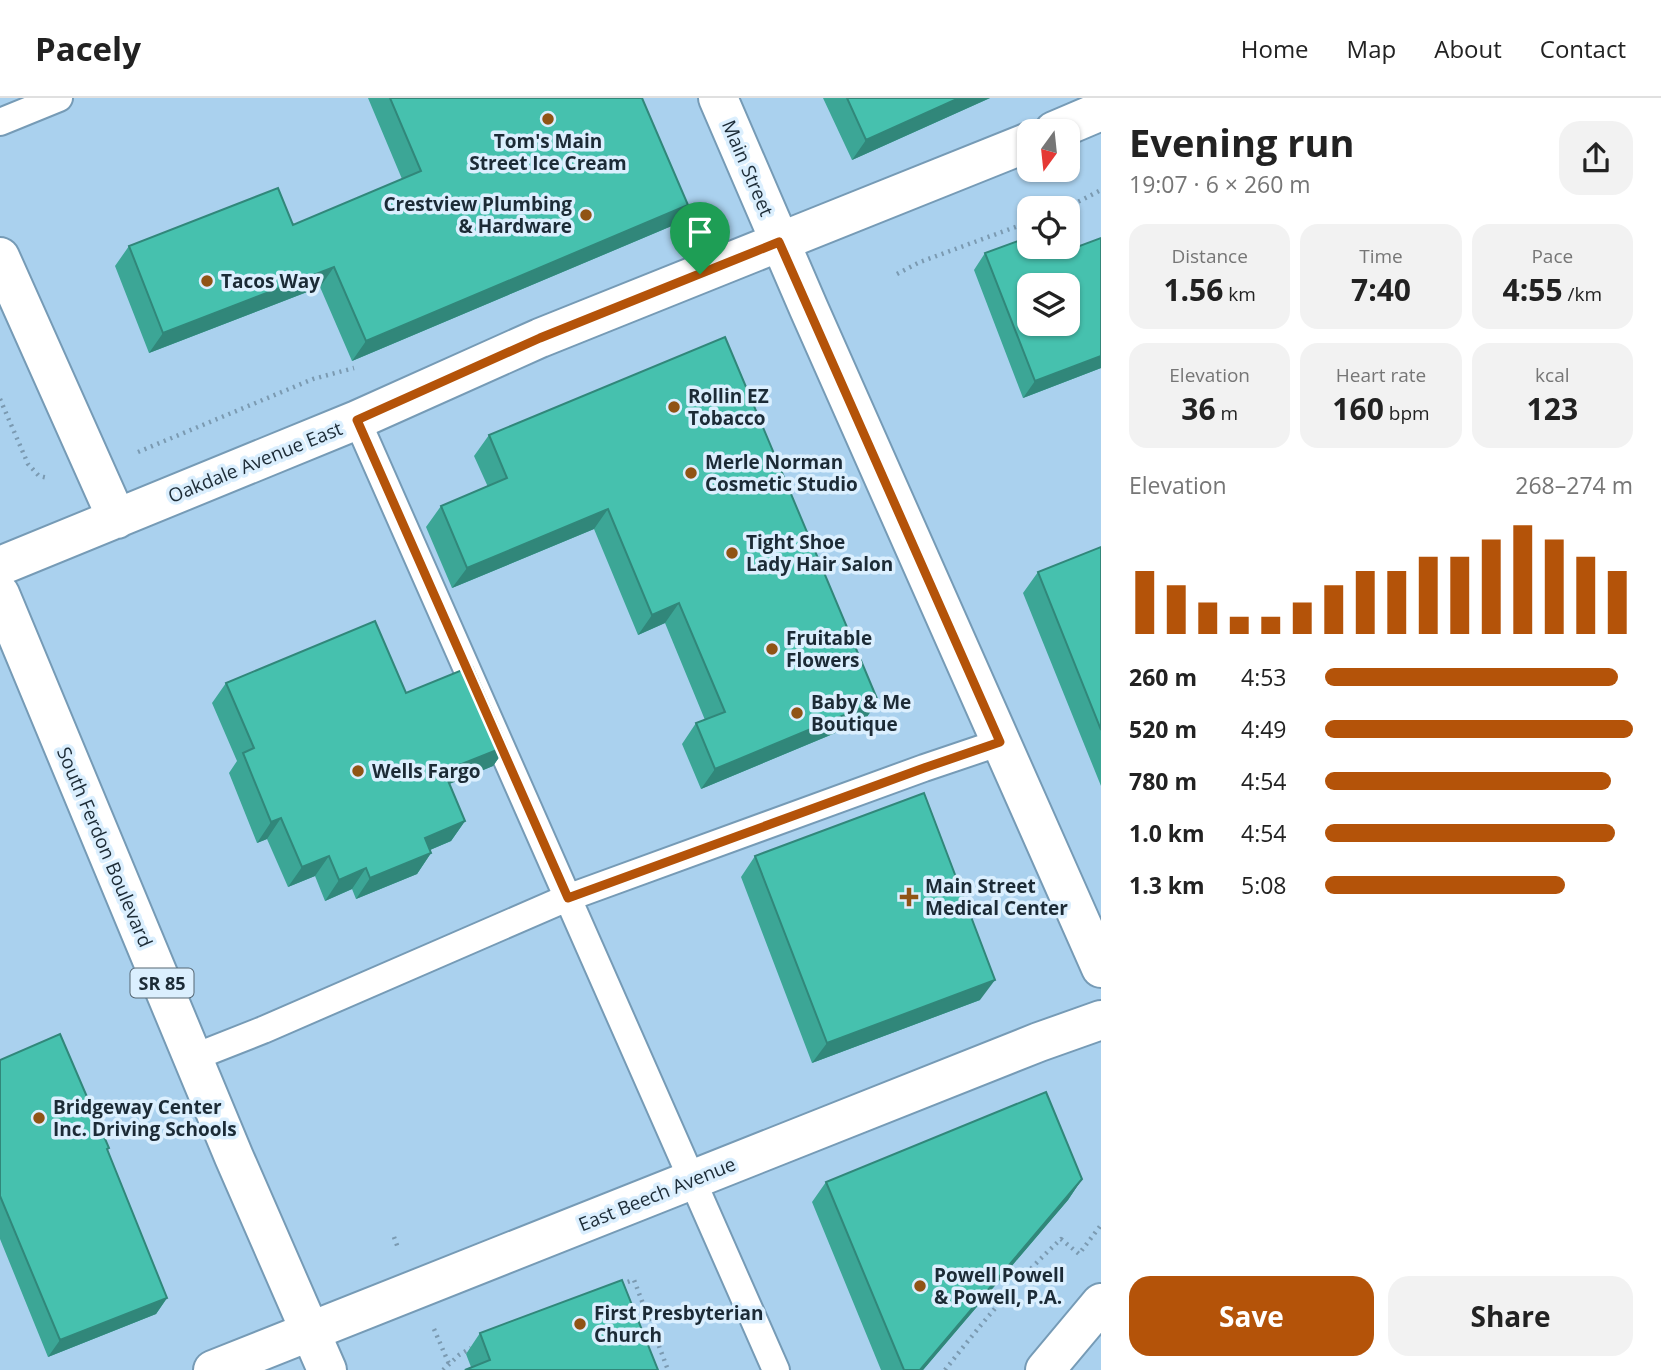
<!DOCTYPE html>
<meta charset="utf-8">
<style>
body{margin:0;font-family:"Open Sans",sans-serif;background:#f2f2f2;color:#222;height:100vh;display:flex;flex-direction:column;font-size:26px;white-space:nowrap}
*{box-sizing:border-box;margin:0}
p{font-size:23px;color:#767676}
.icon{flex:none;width:38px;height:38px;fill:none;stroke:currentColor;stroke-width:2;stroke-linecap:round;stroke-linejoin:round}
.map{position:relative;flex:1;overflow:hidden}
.drawer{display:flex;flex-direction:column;background:#fff;width:560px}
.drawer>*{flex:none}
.needle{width:46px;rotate:195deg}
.controls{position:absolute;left:1017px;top:21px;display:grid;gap:14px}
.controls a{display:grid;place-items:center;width:63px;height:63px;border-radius:14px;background:#fff;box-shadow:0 2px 5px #0004;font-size:35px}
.pin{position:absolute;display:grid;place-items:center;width:60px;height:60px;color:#fff;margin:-72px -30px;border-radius:50% 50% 50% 0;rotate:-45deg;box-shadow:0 0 7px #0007}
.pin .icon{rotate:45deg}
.round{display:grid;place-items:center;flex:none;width:74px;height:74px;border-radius:21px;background:#f2f2f2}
.summary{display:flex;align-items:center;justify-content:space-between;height:119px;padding:0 28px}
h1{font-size:38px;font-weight:700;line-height:52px}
.figures{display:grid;grid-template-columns:repeat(3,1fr);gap:10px;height:119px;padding:7px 28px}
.figures div{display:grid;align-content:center;border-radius:18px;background:#f2f2f2;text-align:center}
.figures b{font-size:30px;font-weight:700}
.figures small{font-size:19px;font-weight:400}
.figures p{font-size:19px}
.chart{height:196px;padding:14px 28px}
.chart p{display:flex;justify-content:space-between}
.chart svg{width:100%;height:126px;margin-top:7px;stroke:#b45309;stroke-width:6}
.cta{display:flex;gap:14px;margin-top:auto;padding:14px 28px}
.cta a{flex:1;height:80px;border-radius:21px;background:#b45309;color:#fff;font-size:28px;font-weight:700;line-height:80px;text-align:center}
.cta a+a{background:#f2f2f2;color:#222}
ul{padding:0 28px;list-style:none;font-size:23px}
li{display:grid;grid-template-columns:112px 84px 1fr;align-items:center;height:52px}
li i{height:18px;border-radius:9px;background:#b45309}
header{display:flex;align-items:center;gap:42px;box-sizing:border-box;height:98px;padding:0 35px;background:#fff;border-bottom:2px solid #e0e0e0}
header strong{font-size:33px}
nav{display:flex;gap:38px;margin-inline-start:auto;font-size:24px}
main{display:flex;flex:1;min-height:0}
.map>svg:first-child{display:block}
</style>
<header>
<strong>Pacely</strong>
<nav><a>Home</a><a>Map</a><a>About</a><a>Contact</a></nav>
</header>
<main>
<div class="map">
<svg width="1101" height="1272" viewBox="0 0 1101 1272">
<rect width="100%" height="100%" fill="#aad1ee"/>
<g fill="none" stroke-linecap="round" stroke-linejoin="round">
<defs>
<path id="service" d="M 0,24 L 59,0
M 357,322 L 776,1272
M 192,960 L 263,932 L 567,800 L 924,670 L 1001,644"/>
<path id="minor" d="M 1054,33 L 1101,13
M 0,159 L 117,421
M 0,468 L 357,322 L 540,240 L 1029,44
M 213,1272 L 1039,944 L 1101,922
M 1045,1272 L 1101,1205"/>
<path id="tertiary" d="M 718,0 L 809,211 L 1101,870"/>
<path id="primary" d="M 0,496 L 234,1059 L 327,1272"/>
</defs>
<use href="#service" stroke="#769bb6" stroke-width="30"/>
<use href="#minor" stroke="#769bb6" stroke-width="42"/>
<use href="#tertiary" stroke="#769bb6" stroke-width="42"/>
<use href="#primary" stroke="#769bb6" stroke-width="42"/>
<path stroke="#7b9ab1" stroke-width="4.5" stroke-dasharray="2 5" stroke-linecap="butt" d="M 1066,110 L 1101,92
M 897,176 L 920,164 L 1029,124
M 0,301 L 28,366 L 39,378 L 48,380
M 138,354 L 313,281 L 354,270
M 394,1139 L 398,1150
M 621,1186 L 634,1182 L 668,1272
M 434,1231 L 449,1266
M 443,1272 L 459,1257 L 471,1250
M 945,1272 C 981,1226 1018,1181 1061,1141 L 1079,1156 L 1101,1127"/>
<use href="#service" stroke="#fff" stroke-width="26"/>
<use href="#minor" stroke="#fff" stroke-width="38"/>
<use href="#tertiary" stroke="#fff" stroke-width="38"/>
<use href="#primary" stroke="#fff" stroke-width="38"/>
</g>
<path fill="#3ca696" d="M 368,0 L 642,0 L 674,127 L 352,263 L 320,189 L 149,255 L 115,168 L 129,148 L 293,127 L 402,81 Z
M 823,0 L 990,0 L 852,62 Z
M 985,155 L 1061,155 L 1101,270 L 1023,300 L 974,172 Z
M 725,239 L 878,603 L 864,623 L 701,691 L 682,646 L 696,625 L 705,622 L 665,525 L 638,537 L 594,431 L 452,490 L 426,429 L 441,408 L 488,389 L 474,358 L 489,337 Z
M 1101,449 L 1101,688 L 1023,495 L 1038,474 Z
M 226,585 L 406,595 L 507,648 L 493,668 L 449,686 L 465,723 L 451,743 L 430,752 L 431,755 L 417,776 L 356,801 L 352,791 L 325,803 L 315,778 L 288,789 L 267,741 L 257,745 L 229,675 L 237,663 L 212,605 Z
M 755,758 L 980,902 L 812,965 L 741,779 Z
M 0,962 L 107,1053 L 167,1200 L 156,1216 L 48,1259 L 0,1141 Z
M 1082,1081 L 1068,1102 L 923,1272 L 881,1272 L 812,1104 L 826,1084 Z
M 480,1235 L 658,1272 L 464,1272 L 471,1269 L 466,1256 Z"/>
<path fill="#31877a" d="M 959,0 L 990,0 L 852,62 L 866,42 Z
M 688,107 L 674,127 L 352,263 L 366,243 Z
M 334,169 L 320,189 L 149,255 L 163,235 Z
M 1101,258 L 1101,270 L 1023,300 L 1035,283 Z
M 608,411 L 594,431 L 452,490 L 467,470 Z
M 679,505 L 665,525 L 638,537 L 652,517 Z
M 878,603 L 864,623 L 701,691 L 715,671 Z
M 507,648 L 493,668 L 430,694 L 444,673 Z
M 281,720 L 267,741 L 257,745 L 271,724 Z
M 465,723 L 451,743 L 411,760 L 425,740 Z
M 431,755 L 417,776 L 356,801 L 370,780 Z
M 329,758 L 315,778 L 288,789 L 302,769 Z
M 366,770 L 352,791 L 325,803 L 339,782 Z
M 995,882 L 980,902 L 812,965 L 827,945 Z
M 1082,1081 L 1068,1102 L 923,1272 L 920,1272 Z
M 167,1200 L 156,1216 L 48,1259 L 60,1242 Z"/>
<path fill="#46c1ae" stroke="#31877a" stroke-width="2" fill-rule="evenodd" d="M 390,0 L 642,0 L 688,107 L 366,243 L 334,169 L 163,235 L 129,148 L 278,90 L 293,127 L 421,73 Z
M 847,0 L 959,0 L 866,42 Z
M 1029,139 L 1029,149 L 1059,149 L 1061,155 L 1101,140 L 1101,258 L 1035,283 L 985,155 ZM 1029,187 L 1068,187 L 1068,226 L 1029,226 Z
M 725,239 L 878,603 L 715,671 L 696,625 L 725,614 L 679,505 L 652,517 L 608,411 L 467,470 L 441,408 L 507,380 L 489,337 Z
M 1101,449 L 1101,632 L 1038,474 Z
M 375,523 L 406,595 L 472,568 L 507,648 L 444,673 L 465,723 L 425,740 L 431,755 L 370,780 L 366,770 L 339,782 L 329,758 L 302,769 L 281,720 L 271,724 L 243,655 L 254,650 L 226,585 Z
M 924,695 L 995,882 L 827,945 L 755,758 Z
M 60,936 L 109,1050 L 107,1051 L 167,1200 L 60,1242 L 0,1098 L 0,962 Z
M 1046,994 L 1082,1081 L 920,1272 L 904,1272 L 826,1084 Z
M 622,1182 L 658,1272 L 465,1272 L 490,1262 L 480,1235 Z"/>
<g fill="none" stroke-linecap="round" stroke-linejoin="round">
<defs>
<path id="route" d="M 779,144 L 1000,644 L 924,670 L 568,800 L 357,322 L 540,240 Z"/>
</defs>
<use href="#route" stroke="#fff" stroke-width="14"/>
<use href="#route" stroke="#b45309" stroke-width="9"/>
</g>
<g fill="#905415" stroke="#dbeffe" stroke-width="2.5">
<circle cx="548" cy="21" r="7"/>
<circle cx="586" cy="117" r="7"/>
<circle cx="207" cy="183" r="7"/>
<circle cx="674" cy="309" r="7"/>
<circle cx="691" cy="375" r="7"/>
<circle cx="732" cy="455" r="7"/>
<circle cx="772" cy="551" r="7"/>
<circle cx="797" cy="615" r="7"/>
<circle cx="358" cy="673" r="7"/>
<path d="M905.5 788.5h7v7h7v7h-7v7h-7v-7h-7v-7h7z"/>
<circle cx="39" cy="1020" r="7"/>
<circle cx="920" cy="1188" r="7"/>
<circle cx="580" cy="1226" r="7"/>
</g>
<g text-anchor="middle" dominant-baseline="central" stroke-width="7" stroke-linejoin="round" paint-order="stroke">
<rect fill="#dbeffe" stroke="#556672" stroke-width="2" x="130.5" y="870.5" width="63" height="29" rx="5"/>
<g font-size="18" font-weight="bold" fill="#1c2b36">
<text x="162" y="885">SR 85</text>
</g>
<g font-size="19" font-weight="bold" fill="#1c2b36" stroke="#dbeffe" text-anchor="start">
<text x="548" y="43" text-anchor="middle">Tom's Main<tspan x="548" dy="22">Street Ice Cream</tspan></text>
<text x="572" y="106" text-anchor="end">Crestview Plumbing<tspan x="572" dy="22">&amp; Hardware</tspan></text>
<text x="221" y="183">Tacos Way</text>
<text x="688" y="298">Rollin EZ<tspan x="688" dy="22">Tobacco</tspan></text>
<text x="705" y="364">Merle Norman<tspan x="705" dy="22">Cosmetic Studio</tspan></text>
<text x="746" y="444">Tight Shoe<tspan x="746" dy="22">Lady Hair Salon</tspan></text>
<text x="786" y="540">Fruitable<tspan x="786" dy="22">Flowers</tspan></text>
<text x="811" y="604">Baby &amp; Me<tspan x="811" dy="22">Boutique</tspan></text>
<text x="372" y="673">Wells Fargo</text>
<text x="925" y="788">Main Street<tspan x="925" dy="22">Medical Center</tspan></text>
<text x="53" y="1009">Bridgeway Center<tspan x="53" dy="22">Inc. Driving Schools</tspan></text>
<text x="934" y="1177">Powell Powell<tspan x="934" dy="22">&amp; Powell, P.A.</tspan></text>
<text x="594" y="1215">First Presbyterian<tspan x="594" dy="22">Church</tspan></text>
</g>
<g font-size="19" fill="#1c2b36" stroke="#dbeffe">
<text transform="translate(748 70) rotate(67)">Main Street</text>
<text transform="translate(255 364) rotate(-22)">Oakdale Avenue East</text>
<text transform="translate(105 749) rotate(67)">South Ferdon Boulevard</text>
<text transform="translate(657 1096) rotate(-22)">East Beech Avenue</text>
</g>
</g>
</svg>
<div class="controls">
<a><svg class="needle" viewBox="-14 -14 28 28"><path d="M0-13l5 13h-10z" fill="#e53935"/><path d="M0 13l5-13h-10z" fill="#767676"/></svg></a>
<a><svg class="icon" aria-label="locate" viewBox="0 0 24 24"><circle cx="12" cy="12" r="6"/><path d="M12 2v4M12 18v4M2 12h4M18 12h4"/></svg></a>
<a><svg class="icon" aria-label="layers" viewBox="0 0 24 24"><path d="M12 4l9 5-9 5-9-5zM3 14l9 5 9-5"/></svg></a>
</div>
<div class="pin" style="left:700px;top:176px;background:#1e9e55"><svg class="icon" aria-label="arrive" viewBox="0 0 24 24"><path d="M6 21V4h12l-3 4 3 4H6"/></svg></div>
</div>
<section class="drawer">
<div class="summary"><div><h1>Evening run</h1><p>19:07 · 6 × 260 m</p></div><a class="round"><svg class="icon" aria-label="share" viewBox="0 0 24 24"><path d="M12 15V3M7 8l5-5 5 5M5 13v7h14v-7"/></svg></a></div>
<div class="figures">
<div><p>Distance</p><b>1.56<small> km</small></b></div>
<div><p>Time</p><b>7:40</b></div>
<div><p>Pace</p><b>4:55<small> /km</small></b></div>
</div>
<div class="figures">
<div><p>Elevation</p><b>36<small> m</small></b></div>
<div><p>Heart rate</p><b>160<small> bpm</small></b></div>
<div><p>kcal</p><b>123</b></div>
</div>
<div class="chart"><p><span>Elevation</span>268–274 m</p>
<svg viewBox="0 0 160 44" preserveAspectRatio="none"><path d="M5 44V22M15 44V27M25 44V33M35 44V38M45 44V38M55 44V33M65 44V27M75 44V22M85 44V22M95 44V17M105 44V17M115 44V11M125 44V6M135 44V11M145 44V17M155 44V22"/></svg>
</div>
<ul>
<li><b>260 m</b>4:53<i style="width:95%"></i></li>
<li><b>520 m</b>4:49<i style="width:100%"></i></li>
<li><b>780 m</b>4:54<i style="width:93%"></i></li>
<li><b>1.0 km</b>4:54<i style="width:94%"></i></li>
<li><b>1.3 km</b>5:08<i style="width:78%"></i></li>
</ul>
<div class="cta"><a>Save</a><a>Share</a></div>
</section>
</main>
